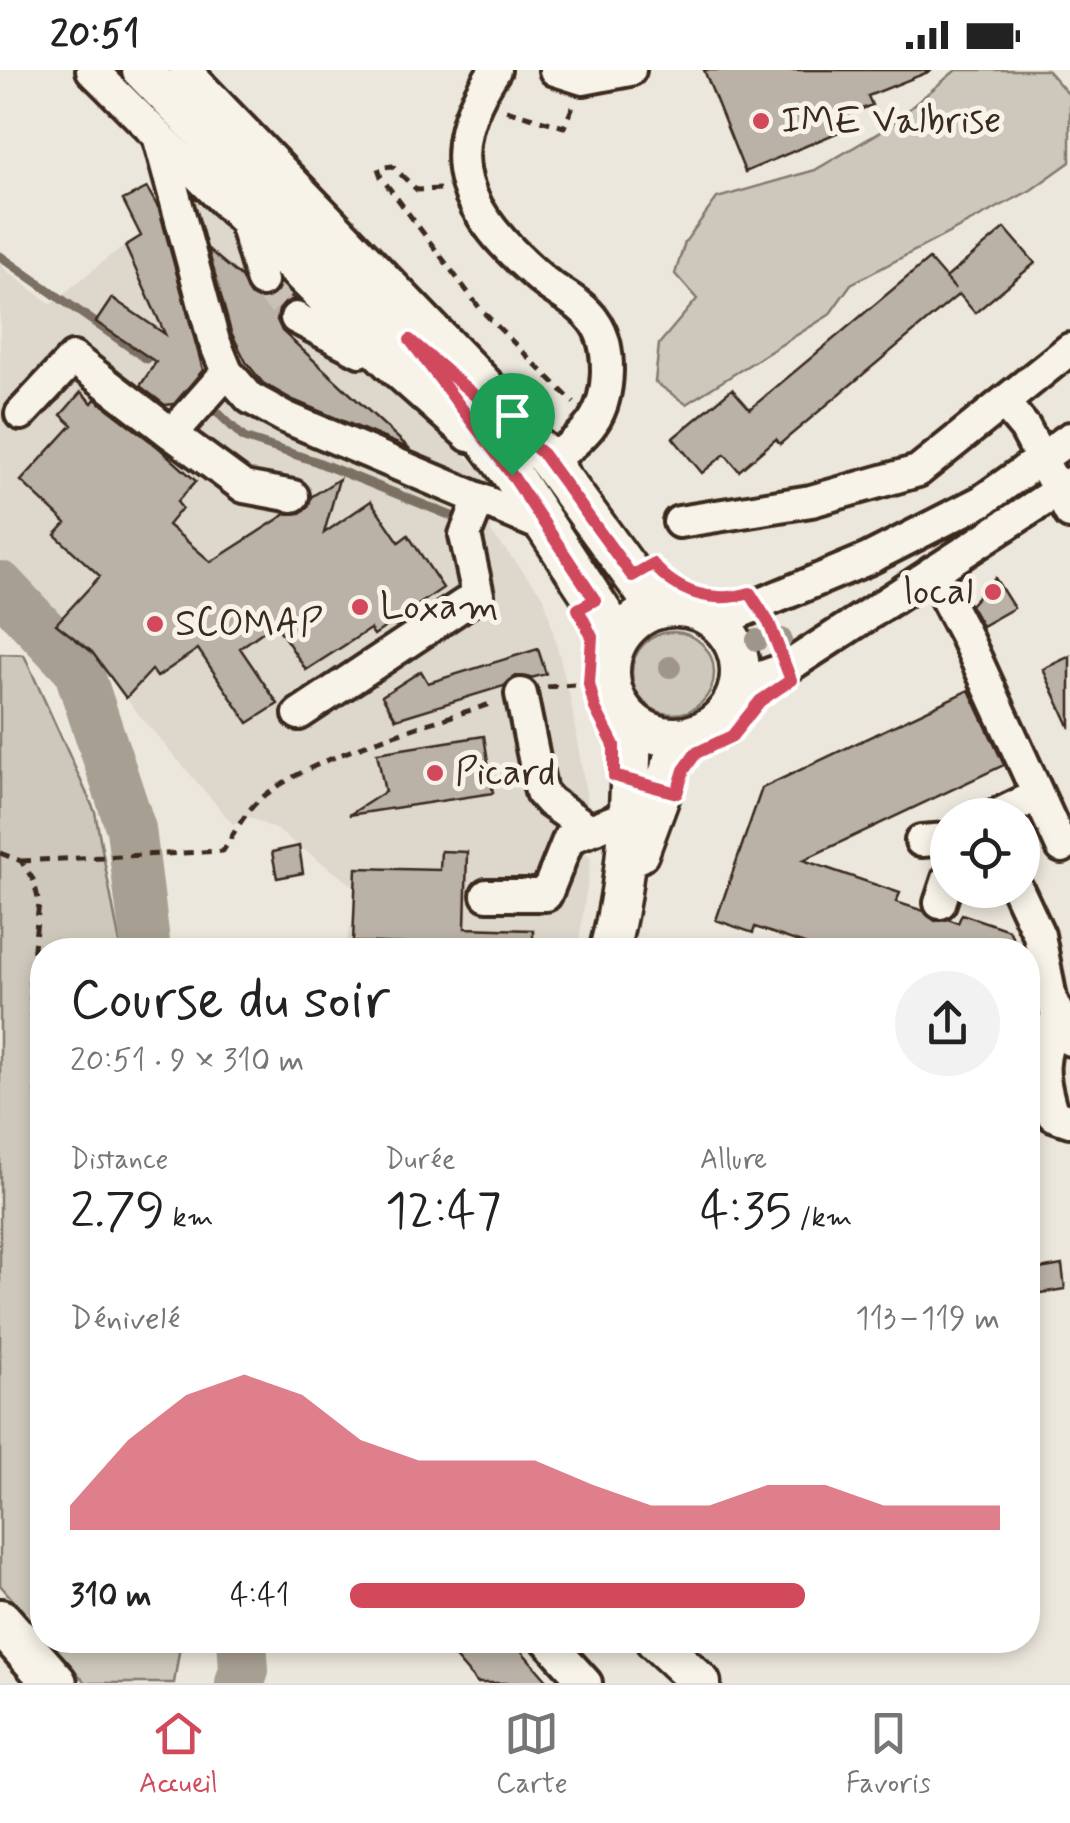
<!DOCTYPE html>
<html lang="fr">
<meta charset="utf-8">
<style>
body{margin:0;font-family:Mynerve,sans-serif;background:#f2f2f2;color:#222;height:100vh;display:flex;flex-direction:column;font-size:38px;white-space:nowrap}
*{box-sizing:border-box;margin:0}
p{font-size:32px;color:#767676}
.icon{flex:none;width:55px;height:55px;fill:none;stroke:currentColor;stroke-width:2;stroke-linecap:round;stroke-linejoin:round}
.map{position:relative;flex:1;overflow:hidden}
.drawer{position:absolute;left:30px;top:868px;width:1010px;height:715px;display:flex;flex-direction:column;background:#fff;border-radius:40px;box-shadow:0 5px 15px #0003}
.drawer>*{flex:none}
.buttons{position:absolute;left:930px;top:728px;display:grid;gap:20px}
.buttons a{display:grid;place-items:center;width:110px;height:110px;border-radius:50%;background:#fff;box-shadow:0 5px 15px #0003;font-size:50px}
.pin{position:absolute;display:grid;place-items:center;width:85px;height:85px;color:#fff;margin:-102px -42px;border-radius:50% 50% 50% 0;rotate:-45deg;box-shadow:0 0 10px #0007}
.pin .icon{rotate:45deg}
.round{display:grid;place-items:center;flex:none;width:105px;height:105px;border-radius:52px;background:#f2f2f2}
.overview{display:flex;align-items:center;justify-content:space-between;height:170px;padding:0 40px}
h1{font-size:55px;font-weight:600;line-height:75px}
.stats{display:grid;grid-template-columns:repeat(3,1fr);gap:15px;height:170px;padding:10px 40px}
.stats div{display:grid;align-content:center}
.stats b{font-size:50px;font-weight:600}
.stats small{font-size:28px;font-weight:400}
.stats p{font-size:28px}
.chart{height:280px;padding:20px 40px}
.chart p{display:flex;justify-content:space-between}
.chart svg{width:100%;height:180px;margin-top:10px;fill:#d1495b;opacity:.7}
ul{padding:0 40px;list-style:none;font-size:32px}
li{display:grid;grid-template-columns:160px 120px 1fr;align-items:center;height:75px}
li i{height:25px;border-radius:12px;background:#d1495b}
.status{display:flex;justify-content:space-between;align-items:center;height:70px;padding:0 50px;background:#fff;direction:ltr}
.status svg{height:28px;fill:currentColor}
.menu{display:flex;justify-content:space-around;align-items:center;height:140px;border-top:2px solid #e0e0e0;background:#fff;font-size:28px;color:#767676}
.menu a{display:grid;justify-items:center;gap:5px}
.menu .on{color:#d1495b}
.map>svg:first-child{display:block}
</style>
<div class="status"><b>20:51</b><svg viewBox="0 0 49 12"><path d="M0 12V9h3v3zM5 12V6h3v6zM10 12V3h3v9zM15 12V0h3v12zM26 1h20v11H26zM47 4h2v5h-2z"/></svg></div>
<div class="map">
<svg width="1070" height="1613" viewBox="0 0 1070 1613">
<rect width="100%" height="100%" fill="#ece7dc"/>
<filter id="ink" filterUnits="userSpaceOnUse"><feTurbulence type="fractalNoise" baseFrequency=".01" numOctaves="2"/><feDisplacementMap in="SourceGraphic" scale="20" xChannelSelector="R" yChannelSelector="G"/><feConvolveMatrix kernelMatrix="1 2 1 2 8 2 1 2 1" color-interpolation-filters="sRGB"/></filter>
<g filter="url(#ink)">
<path fill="#ddd7cc" d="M 206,122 L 494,414 L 491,462 L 544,527 L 570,627 L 589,742 L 540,742 L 591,788 L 578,880 L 339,880 L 347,871 L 349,859 L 357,849 L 357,824 L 352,815 L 277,760 L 249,747 L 233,754 L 140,646 L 92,582 L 56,554 L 0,494 L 0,190 L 4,199 L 51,234 L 110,186 L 140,166 L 144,171 L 167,156 Z"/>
<path fill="#cec8bc" stroke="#84796d" stroke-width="2.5" d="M 956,0 L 1047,0 L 1070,26 L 1070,92 L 1031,120 L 851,214 L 829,245 L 686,334 L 655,312 L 659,274 L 697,229 L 675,204 L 685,172 L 717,128 L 815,100 L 885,59 Z
M632 603a41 41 0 1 1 82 0a41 41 0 1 1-82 0Z
M 0,584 L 24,585 L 95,742 L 121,880 L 42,880 L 42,1563 L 0,1515 Z
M 48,1570 L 181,1570 L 174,1613 L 86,1613 Z"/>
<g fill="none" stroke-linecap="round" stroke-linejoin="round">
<path stroke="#7c7064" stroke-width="9" d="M 0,186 L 147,289
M 213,338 L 244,368 L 315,391 L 459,449"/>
<path stroke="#a89f93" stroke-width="50" d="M 0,516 L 78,599 L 131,759 L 146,880
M 240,1613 L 244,1600 L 242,1570"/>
</g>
<path fill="#bab2a7" stroke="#3b2a1e" stroke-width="2.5" d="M 704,0 L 931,0 L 931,1 L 868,26 L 872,35 L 836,49 L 841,61 L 745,102 Z
M 147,118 L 159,139 L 203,300 L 174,334 L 165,335 L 140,316 L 156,292 L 96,252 L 112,228 L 165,264 L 125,176 L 141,166 L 123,130 Z
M 1005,158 L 1035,193 L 975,243 L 959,224 L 780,374 L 776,369 L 739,401 L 725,384 L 702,403 L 673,368 L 732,319 L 750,339 L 929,189 L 955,219 L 946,208 Z
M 208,179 L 241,207 L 250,225 L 258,229 L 268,229 L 280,216 L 294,229 L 285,233 L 279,240 L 277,250 L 282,261 L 410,379 L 293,330 L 263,313 L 246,292 L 231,262 Z
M 81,322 L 92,333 L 95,329 L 158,377 L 196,411 L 177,432 L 182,438 L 168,455 L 211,492 L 286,444 L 300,443 L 308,437 L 311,427 L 339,409 L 324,463 L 371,431 L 399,472 L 408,465 L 443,518 L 374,565 L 370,559 L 306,600 L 275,553 L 240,578 L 278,634 L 248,653 L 198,579 L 157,607 L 152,600 L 126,628 L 92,582 L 56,554 L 100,506 L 55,465 L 66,453 L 21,411 L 72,355 L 61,345 Z
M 995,508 L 1014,538 L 982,556 L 970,535 Z
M 538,579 L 546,604 L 531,608 L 516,606 L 504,616 L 396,649 L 382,626 L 421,601 L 428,613 Z
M 1070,586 L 1070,658 L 1043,599 Z
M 969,620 L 1004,695 L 803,790 L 900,823 L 896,832 L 924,841 L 935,851 L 948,849 L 958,853 L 962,844 L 1009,860 L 1019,880 L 822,880 L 755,857 L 753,863 L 716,850 L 762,718 Z
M 484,666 L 493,723 L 349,745 L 385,722 L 377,683 Z
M 299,776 L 303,803 L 277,808 L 272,782 Z
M 441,781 L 467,782 L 465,858 L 533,860 L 533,880 L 464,880 L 438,878 L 438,875 L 353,872 L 356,798 L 440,800 Z
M 1062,1195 L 1065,1219 L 1028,1225 L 1028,1201 Z
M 440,1570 L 512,1570 L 549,1613 L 477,1613 Z"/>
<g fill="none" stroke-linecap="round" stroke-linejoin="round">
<path stroke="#c9c1b6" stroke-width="30" stroke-dasharray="30 15" stroke-linecap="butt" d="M 262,211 L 296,248"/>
<defs>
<path id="minor" d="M 92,0 L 390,296 L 469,366
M 185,0 L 502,329
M 495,0 C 435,89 465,143 540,208 C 557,223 581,232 594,251 C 605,266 607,283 607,301 C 606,350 585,364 550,392
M 555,0 L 583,9 L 630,0
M 159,69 L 213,268 L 227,302 L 250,328 L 285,347 L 546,457
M 246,156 L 262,211
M 296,248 L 360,281
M 227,302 L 172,364 L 244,417 L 293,426
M 1004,333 L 1025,358 L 1070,443
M 21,344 L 73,288 L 172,364
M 679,452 L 811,431 L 918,401 L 1070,279
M 932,502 L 965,565 L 1062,777
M 717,552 L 868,489 L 982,431 L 1070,368
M 739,615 L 786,598 L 1070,413
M 521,624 L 541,722 L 550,732 L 590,760 L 629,745
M 299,644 L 478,525 L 465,465 L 479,430
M 997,745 L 1038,725
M 921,771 L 948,769
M 1018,820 L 1039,865 L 1051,929 L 1070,970
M 487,825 L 546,825 L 569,768 L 590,760
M 940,833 L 948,809
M 1057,944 C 1042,990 1038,998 1053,1045 L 1070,1051
M 547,1570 L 586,1613"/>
<path id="major" d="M 142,0 L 305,168 L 410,270 L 543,383 L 657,539
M 454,328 L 512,405 L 619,568
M610 602a65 65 0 1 1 130 0a65 65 0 1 1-130 0Z
M 639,783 L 682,667
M 609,880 C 629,806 630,728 632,652
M 655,1570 L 701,1613"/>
<path id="highway" d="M 0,1551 L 55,1613"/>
</defs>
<use href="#minor" stroke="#3b2a1e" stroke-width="38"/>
<use href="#major" stroke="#3b2a1e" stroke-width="45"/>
<use href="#highway" stroke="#3b2a1e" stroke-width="50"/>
<path stroke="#3b2a1e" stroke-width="5" stroke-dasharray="10 8" stroke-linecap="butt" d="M 506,40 L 564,57 L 573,36
M 440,119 L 417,120 L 392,96 L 378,98 L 381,107 L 482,241 L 574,333
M 653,494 C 677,523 714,534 751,523 L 769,553 L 791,611 L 760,631 L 732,666 L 696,683 L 684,700 L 677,723 L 614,707 L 614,675 L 595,638 L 589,614 L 592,567 L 578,539 Z
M 547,617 L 589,614
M 0,783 L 21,791 L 34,811 L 39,833 L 30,913 L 39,1051 L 39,1181 L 42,1218
M 21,791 L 223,781 C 232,767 241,749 253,736 C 298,689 430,654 493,633
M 36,1429 L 42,1416"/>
<use href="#minor" stroke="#f7f3e8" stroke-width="30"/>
<use href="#major" stroke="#f7f3e8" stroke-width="38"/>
<use href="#highway" stroke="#f7f3e8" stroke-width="42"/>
</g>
<g fill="#9f958a">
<circle cx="781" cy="569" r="11"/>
<circle cx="757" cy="570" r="11"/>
<circle cx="670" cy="597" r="11"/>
</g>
</g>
<g fill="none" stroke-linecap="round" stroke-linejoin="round" filter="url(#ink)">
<defs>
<path id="route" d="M 410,270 L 543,384 L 632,506 L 653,494 C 677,523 713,534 750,523 L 769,553 L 791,610 L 760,631 L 732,666 L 696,683 L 684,700 L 677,723 L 614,706 L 614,675 L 595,638 L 589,614 L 592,567 L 578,539 L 595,530 L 512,405 Z"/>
</defs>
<use href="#route" stroke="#fff" stroke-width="20"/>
<use href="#route" stroke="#d1495b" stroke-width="12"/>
</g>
<g fill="#d1495b" stroke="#f7f3e8" stroke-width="4">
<circle cx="761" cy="51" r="10"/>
<circle cx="993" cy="522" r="10"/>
<circle cx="360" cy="537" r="10"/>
<circle cx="155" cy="554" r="10"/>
<circle cx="435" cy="703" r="10"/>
</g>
<g text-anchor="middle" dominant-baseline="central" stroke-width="10" stroke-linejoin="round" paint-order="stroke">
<g font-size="38" fill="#3b2a1e" stroke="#f7f3e8" text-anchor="start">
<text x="781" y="51">IME Valbrise</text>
<text x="973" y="522" text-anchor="end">local</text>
<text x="380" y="537">Loxam</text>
<text x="175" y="554">SCOMAP</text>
<text x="455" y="703">Picard</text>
</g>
</g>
</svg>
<div class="buttons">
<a><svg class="icon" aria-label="locate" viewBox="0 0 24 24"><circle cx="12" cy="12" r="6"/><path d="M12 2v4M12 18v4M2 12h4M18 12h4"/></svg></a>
</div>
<div class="pin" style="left:512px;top:405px;background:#1e9e55"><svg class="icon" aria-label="arrive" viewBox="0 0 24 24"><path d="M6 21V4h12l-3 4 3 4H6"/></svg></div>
<section class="drawer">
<div class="overview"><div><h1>Course du soir</h1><p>20:51 · 9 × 310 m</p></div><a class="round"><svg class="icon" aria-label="share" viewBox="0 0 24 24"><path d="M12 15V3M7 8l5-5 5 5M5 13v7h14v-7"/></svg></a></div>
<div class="stats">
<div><p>Distance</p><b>2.79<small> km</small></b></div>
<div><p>Durée</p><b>12:47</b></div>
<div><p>Allure</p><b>4:35<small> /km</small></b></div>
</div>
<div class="chart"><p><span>Dénivelé</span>113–119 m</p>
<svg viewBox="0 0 160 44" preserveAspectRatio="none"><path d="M0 44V38L10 22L20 11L30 6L40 11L50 22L60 27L70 27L80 27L90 33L100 38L110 38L120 33L130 33L140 38L150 38L160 38V44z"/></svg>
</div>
<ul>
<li><b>310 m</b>4:41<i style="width:70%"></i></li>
</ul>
</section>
</div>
<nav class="menu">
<a class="on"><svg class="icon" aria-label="home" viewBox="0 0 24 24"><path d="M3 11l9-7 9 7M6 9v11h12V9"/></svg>Accueil</a>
<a><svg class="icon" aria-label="map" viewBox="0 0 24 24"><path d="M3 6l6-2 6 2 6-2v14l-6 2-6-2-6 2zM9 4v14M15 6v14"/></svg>Carte</a>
<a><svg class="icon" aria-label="saved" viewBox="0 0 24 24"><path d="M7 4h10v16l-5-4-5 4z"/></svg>Favoris</a>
</nav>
